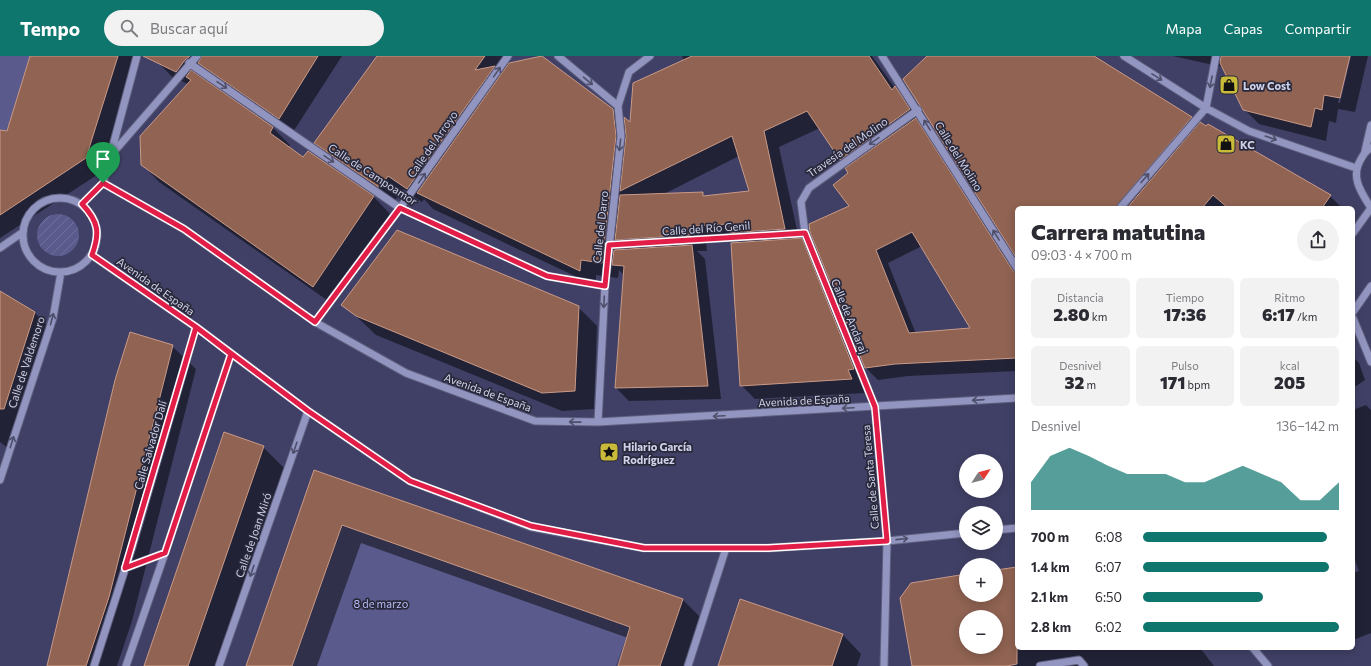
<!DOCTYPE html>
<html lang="es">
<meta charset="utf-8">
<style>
body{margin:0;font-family:Commissioner,sans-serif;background:#f2f2f3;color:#2b2b33;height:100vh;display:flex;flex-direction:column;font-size:15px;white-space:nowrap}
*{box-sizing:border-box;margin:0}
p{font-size:13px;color:#7c7c81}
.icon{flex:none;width:22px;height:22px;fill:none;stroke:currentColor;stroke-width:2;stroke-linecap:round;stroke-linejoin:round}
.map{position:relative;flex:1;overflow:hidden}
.drawer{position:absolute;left:1015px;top:150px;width:340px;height:444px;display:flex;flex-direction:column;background:#fff;border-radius:6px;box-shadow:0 2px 10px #0003}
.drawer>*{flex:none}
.needle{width:26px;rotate:54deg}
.fabs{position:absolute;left:959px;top:398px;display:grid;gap:8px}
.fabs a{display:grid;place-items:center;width:44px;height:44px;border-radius:50%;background:#fff;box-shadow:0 2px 10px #0003;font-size:20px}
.pin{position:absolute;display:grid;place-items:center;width:34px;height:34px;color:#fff;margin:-41px -17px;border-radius:50% 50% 50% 0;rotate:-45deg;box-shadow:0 0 4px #0007}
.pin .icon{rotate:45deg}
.round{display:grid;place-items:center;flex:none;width:42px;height:42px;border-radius:21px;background:#f2f2f3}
.head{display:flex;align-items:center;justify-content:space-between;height:68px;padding:0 16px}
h1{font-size:22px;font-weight:800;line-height:30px}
.metrics{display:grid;grid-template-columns:repeat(3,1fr);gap:6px;height:68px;padding:4px 16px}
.metrics div{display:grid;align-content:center;border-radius:6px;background:#f2f2f3;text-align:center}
.metrics b{font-size:17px;font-weight:800}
.metrics small{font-size:11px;font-weight:400}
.metrics p{font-size:11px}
.chart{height:112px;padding:8px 16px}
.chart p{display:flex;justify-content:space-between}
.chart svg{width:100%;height:72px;margin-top:4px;fill:#0f766e;opacity:.7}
ul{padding:0 16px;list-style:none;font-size:13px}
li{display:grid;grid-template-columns:64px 48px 1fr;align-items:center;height:30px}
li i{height:10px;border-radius:5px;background:#0f766e}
header{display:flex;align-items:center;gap:24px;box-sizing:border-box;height:56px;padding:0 20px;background:#0f766e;color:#fff}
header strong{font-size:19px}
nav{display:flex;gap:22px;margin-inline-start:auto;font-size:14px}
.search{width:280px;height:36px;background:#f2f2f3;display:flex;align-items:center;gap:10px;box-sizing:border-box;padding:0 14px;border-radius:22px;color:#7c7c81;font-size:15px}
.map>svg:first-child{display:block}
</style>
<header>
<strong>Tempo</strong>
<div class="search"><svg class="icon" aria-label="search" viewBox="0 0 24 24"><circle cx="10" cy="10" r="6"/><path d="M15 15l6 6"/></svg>Buscar aquí</div>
<nav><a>Mapa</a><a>Capas</a><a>Compartir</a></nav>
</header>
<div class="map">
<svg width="1371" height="610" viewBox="0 0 1371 610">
<defs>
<pattern id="garden-furrows" width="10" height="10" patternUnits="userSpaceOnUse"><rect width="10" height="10" fill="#5a5b8c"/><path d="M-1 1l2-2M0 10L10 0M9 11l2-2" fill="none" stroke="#71729c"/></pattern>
</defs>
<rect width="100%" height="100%" fill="#404066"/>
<path fill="#5a5b8c" d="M 0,0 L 30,0 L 7,75 L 0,74 Z
M 343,468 L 630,571 L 616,610 L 292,610 Z"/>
<path fill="url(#garden-furrows)" d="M37 179a21 21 0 1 1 42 0a21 21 0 1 1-42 0Z"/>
<path fill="#0007" fill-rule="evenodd" d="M 32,0 L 136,0 L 100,117 L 0,182 L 0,75 L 8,77 Z
M 160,0 L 342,0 L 293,76 L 213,21 L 205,13 L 198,20 L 273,72 L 290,89 L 288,91 L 304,103 L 308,96 L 374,141 L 390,158 L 331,247 L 159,126 L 142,108 L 188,28 L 172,21 L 158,6 Z
M 378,0 L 504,0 L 511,7 L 613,54 L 626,67 L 631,68 L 684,5 L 682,0 L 872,0 L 895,32 L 911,48 L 1017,216 L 1017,315 L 908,320 L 878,324 L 865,311 L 850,150 L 850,118 L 848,111 L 840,103 L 820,72 L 779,91 L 799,183 L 815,197 L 867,326 L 861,327 L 865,337 L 755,343 L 741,329 L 742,187 L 739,185 L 706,186 L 707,195 L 697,195 L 705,203 L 721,343 L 629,345 L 616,332 L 624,219 L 619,214 L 618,222 L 596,219 L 596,230 L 433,153 L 424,143 L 422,146 L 403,133 L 394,146 L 329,101 L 315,87 ZM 739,100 L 750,136 L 705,141 L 702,137 L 662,139 ZM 621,189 L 627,194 L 621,194 ZM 922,190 L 971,273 L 916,278 L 888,207 Z
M 929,0 L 1089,0 L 1191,62 L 1199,70 L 1206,71 L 1208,69 L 1330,140 L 1342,152 L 1017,152 L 1017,202 Z
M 1173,0 L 1349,0 L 1338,47 L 1340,47 L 1351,0 L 1368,0 L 1355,56 L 1338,53 L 1336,67 L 1329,65 L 1326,85 L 1259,68 L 1244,53 L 1222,11 Z
M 0,236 L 35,257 L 50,272 L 10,394 L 0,386 Z
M 343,248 L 578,251 L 597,270 L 594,353 L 562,355 L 376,279 Z
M 172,290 L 196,313 L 132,565 L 117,610 L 53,610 Z
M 1353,301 L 1359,307 L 1365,324 L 1353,332 Z
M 1366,349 L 1371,354 L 1371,577 L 1353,584 L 1353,517 L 1359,515 L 1353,499 L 1353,354 Z
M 263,391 L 287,415 L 220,610 L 145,610 Z
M 315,415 L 682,543 L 701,562 L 684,610 L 619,610 L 628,582 L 361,487 L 317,610 L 247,610 Z
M 1017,512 L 1017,592 L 1200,592 L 1214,610 L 913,610 L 966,519 L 966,539 L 996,539 L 996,515 ZM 966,561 L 996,561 L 996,591 L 966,591 Z
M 741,544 L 843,579 L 861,598 L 857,610 L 719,610 Z"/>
<path fill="#906352" stroke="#ca9a87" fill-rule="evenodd" d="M 30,0 L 118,0 L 86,102 L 0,159 L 0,74 L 7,75 Z
M 143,0 L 190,0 L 185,4 L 176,16 Z
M 202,0 L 318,0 L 279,63 L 198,7 Z
M 377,0 L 485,0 L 475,14 L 495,10 L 407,133 L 388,120 L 380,132 L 314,87 Z
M 542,0 L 613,53 L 616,80 L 602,207 L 581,204 L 580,215 L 417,137 L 509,7 Z
M 692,0 L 869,0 L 892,34 L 895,30 L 910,53 L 840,104 L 807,55 L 764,75 L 785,173 L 730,177 L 729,168 L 690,170 L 691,179 L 615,184 L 620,139 L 703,136 L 703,140 L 749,135 L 732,80 L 620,135 L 626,80 L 624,61 L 630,66 L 633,27 Z
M 927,0 L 1094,0 L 1192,61 L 1115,152 L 1017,152 L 1017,203 L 903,23 Z
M 1221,0 L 1350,0 L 1340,42 L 1324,39 L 1322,54 L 1315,52 L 1311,71 L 1243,54 L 1220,7 Z
M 191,14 L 273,71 L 270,77 L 303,101 L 308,95 L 374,140 L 313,231 L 141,109 L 140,80 L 191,24 L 186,21 Z
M 916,62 L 1013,215 L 1017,217 L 1017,302 L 895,308 L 865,312 L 810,176 L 809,168 L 849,150 L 833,129 L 848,117 L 845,112 ZM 912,176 L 970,272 L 909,277 L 876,194 Z
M 1200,66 L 1206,70 L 1208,68 L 1331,139 L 1322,152 L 1228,152 L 1213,139 L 1202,152 L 1127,152 Z
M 397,174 L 579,250 L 575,335 L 542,337 L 356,260 L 341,249 Z
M 802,182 L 854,313 L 848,314 L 852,323 L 740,330 L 731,187 Z
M 692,189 L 708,330 L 615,332 L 624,210 L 612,209 L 614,194 Z
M 0,235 L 35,256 L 4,353 L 0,353 Z
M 130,276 L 173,289 L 165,321 L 109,541 L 86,610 L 47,610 L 115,324 Z
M 224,376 L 264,390 L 188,610 L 144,610 Z
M 314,414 L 683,543 L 660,610 L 618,610 L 630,571 L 342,469 L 292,610 L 246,610 Z
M 1017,511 L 1017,608 L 1007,610 L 912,610 L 900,542 L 911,527 L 966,518 L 966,539 L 996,539 L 996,514 ZM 966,561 L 996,561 L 996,591 L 966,591 Z
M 740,543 L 843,578 L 832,610 L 718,610 Z"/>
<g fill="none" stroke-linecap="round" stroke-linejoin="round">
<defs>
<path id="minor" d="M 558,0 L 618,50
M 882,0 L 1017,212
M 1124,0 L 1206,52 L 1249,75 L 1356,112
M 189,7 L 400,152 L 547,220 L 605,230
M 1371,92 C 1365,95 1364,98 1361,103 C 1350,121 1361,136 1371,152
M 1365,95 L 1371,69
M 112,98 L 197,0
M 103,127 L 184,173 L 315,266 L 406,317 L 535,365 L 598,366 L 1017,342
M23 179a37 37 0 1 1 74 0a37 37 0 1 1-74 0Z
M 82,148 L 103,127 L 137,0
M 1120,152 L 1206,52 L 1216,0
M 1353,177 L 1371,152
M 609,189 L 805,177
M 0,192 L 23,176
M 92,199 L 196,271 L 308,355 L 410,425 L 531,471 L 644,492 L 768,492 L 887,485 L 966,477
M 1353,256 L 1371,230
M 1353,262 L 1371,306
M 315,266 L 400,152 L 508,0
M 598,366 L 605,230 L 621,80 L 618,50 L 629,16 L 650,0
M 0,424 L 53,262 L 61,216
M 996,474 L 1017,472
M 125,512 L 165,497 L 231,298
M 1253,592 L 1268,610
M 94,610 L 132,491 L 196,271
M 126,610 L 165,497
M 219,610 L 308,355
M 688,610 L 726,492
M 884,610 L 887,485 L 875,351 L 805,177 L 801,146 L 809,132 L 918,54
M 1040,610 L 1079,604 L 1084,610"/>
</defs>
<use href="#minor" stroke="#5d5d7d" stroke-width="9"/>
<use href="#minor" stroke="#9395c1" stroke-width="7"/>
</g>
<defs><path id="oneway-shaft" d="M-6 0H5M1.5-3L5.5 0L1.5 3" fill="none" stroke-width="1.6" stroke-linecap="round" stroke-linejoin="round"/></defs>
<g stroke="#4e4f6a">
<use href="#oneway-shaft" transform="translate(497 16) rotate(-55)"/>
<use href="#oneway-shaft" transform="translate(1157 21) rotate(32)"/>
<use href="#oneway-shaft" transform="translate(588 25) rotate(40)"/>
<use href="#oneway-shaft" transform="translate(1211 26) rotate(101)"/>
<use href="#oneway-shaft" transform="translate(222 29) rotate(34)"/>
<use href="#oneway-shaft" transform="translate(927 69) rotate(-122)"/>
<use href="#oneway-shaft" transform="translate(1271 82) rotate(19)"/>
<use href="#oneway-shaft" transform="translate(874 85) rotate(145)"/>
<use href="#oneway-shaft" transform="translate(620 89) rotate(96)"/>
<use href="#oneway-shaft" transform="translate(329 103) rotate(34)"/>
<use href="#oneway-shaft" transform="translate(422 122) rotate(-55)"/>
<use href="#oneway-shaft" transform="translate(1145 122) rotate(-49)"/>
<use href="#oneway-shaft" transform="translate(996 179) rotate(-122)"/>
<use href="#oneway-shaft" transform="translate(604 246) rotate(93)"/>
<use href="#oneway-shaft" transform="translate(52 263) rotate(-75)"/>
<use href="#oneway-shaft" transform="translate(978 344) rotate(176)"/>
<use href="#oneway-shaft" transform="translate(848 352) rotate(177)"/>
<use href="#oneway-shaft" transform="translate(719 360) rotate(177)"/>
<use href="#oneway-shaft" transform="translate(575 366) rotate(-179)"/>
<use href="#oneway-shaft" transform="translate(12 386) rotate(-72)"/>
<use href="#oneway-shaft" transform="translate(295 392) rotate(109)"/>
<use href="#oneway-shaft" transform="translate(902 483) rotate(-6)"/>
<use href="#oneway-shaft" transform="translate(252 515) rotate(109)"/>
</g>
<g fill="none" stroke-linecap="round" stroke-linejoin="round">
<defs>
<path id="route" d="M 103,127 L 82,148 C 99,166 100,177 92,199 L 196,271 L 231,298 L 165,497 L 125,512 L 196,271 L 308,355 L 410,425 L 531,470 L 644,492 L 768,492 L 887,485 L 875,351 L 805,177 L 609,189 L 605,230 L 547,220 L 400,152 L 315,266 L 184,173 L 103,127"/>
</defs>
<use href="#route" stroke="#fff" stroke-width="8"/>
<use href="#route" stroke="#e11d48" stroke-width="5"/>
</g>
<defs>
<symbol id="shop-square" viewBox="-11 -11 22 22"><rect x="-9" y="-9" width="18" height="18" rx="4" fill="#c9ba3a" stroke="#29293b"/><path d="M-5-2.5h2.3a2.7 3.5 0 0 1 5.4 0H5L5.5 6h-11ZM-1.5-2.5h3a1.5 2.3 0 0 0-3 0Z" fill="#111"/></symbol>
<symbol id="sight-square" viewBox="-11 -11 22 22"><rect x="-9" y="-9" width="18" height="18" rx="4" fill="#c9ba3a" stroke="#29293b"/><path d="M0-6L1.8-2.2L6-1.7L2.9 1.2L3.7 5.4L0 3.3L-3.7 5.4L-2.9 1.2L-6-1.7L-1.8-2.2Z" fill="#111"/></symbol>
</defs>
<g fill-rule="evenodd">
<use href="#shop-square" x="1218" y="18" width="22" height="22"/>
<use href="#shop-square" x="1215" y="77" width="22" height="22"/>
<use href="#sight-square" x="598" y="385" width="22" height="22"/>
</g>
<g text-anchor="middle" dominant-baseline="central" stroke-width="3.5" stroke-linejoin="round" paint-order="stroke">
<g font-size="11" font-weight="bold" fill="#d0d2e9" stroke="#29293b" text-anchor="start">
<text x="1243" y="29">Low Cost</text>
<text x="1240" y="88">KC</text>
<text x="623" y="390">Hilario García<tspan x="623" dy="13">Rodríguez</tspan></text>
</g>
<g font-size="11" fill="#d0d2e9" stroke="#29293b">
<text transform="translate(432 88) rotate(-55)">Calle del Arroyo</text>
<text transform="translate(847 91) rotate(-35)">Travesía del Molino</text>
<text transform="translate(959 100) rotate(58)">Calle del Molino</text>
<text transform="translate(373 118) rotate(33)">Calle de Campoamor</text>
<text transform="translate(600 171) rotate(-84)">Calle del Darro</text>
<text transform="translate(706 172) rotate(-4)">Calle del Río Genil</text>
<text transform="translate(156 230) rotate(35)">Avenida de España</text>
<text transform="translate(850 260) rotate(68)">Calle de Andaraj</text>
<text transform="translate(26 306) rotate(-72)">Calle de Valdemoro</text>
<text transform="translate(488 336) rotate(20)">Avenida de España</text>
<text transform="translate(804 344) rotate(-3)">Avenida de España</text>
<text transform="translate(150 389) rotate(-74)">Calle Salvador Dalí</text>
<text transform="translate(870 421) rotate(-95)">Calle de Santa Teresa</text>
<text transform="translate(253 479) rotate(-71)">Calle de Joan Miró</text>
</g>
<g font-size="11" fill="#b9bcf6" stroke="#29293b">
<text x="381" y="547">8 de marzo</text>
</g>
</g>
</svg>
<div class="fabs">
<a><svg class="needle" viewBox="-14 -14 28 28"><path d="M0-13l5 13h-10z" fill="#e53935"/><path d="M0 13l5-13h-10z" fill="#7c7c81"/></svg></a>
<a><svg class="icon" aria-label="layers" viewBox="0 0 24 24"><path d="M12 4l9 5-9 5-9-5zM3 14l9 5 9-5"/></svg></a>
<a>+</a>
<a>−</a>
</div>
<div class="pin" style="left:103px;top:127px;background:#1e9e55"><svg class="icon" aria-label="arrive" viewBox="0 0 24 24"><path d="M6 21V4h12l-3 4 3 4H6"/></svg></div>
<section class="drawer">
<div class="head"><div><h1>Carrera matutina</h1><p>09:03 · 4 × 700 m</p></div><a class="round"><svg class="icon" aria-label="share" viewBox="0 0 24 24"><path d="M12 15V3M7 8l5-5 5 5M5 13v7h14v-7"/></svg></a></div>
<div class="metrics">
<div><p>Distancia</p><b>2.80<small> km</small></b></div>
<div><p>Tiempo</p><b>17:36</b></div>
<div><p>Ritmo</p><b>6:17<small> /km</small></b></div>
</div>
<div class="metrics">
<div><p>Desnivel</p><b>32<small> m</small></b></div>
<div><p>Pulso</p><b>171<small> bpm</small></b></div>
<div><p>kcal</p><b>205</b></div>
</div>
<div class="chart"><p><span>Desnivel</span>136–142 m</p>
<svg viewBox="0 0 160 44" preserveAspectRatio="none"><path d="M0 44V27L10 11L20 6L30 11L40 17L50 22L60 22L70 22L80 27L90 27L100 22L110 17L120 22L130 27L140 38L150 38L160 27V44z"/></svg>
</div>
<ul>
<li><b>700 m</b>6:08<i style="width:94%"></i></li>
<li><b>1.4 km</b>6:07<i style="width:95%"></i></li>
<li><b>2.1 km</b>6:50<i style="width:61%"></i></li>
<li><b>2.8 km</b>6:02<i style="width:100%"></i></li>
</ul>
</section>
</div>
